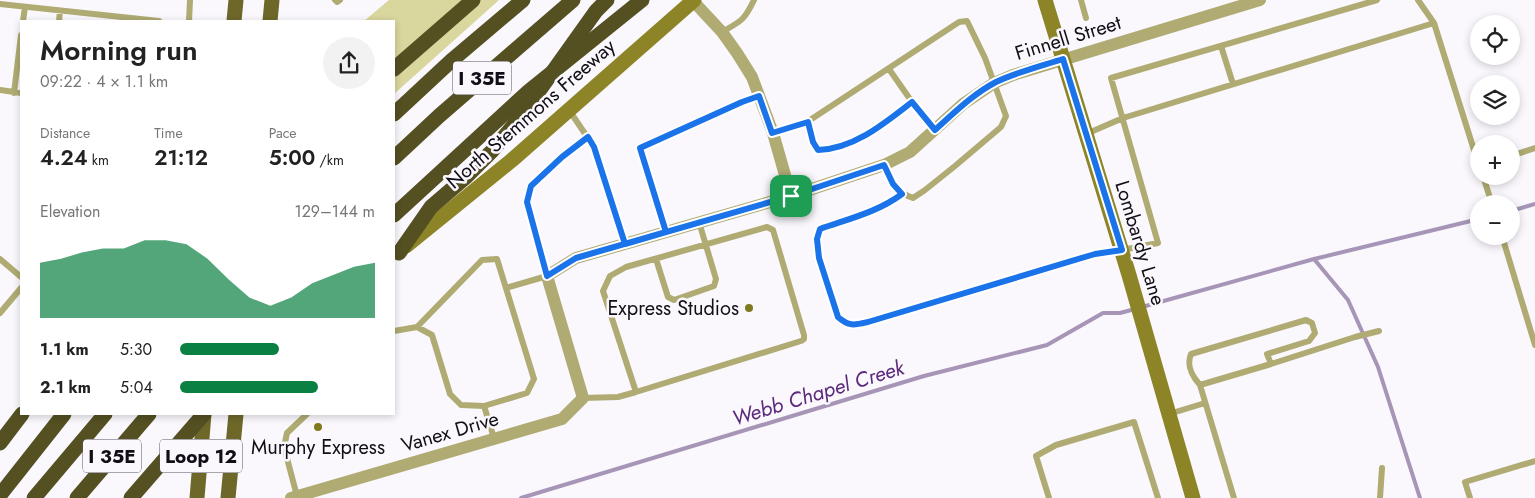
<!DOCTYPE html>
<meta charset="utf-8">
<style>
body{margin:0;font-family:Jost,sans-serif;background:#f2f2f2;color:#222;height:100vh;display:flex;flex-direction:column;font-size:19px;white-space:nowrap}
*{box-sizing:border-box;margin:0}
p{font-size:16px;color:#767676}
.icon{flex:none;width:28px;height:28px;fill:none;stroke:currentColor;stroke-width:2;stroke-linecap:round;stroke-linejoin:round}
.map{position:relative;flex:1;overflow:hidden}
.panel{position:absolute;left:20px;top:20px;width:375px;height:395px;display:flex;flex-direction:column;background:#fff;border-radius:0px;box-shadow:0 2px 8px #0003}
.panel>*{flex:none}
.tools{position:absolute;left:1470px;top:15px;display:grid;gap:10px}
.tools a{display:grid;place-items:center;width:50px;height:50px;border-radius:50%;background:#fff;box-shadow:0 2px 8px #0003;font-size:25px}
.pin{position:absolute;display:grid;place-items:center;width:42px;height:42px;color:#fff;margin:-21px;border-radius:10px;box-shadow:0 2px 8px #0006}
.round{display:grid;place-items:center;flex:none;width:52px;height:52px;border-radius:26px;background:#f2f2f2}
.summary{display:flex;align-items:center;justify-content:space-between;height:85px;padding:0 20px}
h1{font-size:28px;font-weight:600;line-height:38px}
.stats{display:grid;grid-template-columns:repeat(3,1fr);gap:8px;height:85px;padding:5px 20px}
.stats div{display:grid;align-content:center}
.stats b{font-size:21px;font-weight:600}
.stats small{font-size:14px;font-weight:400}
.stats p{font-size:14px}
.chart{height:140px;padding:10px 20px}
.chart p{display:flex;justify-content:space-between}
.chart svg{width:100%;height:90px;margin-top:5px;fill:#0b8043;opacity:.7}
ul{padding:0 20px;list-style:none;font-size:16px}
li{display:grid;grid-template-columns:80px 60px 1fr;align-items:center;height:38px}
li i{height:12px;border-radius:6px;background:#0b8043}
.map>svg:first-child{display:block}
</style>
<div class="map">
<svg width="1535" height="498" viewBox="0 0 1535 498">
<rect width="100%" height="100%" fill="#faf7fd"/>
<path fill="#d9d69e" d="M 389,0 L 499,0 L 394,94 L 394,21 L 364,21 Z"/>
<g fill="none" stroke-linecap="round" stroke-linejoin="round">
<path stroke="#a695b6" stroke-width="4" d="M 1511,211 L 1535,204
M 1314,259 L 1348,300 L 1378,367 L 1420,498
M 1142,307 L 1314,259 L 1479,219
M 521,498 L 924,376 L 1047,345 L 1103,313 L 1120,313 L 1135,309"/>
<path stroke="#afab73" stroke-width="6" d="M 335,0 L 337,2 L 340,0
M 1081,0 L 1086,18
M 1418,0 L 1434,23 L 1479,166
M 0,4 L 159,21
M 23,21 L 25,7
M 59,21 L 60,11
M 189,21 L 190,0
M 722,32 C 741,21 744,21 754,0
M 1221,46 L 1233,84
M 0,90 L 21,93
M 14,93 L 21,35
M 912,102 L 935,130
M 569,110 L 594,147 L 625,244
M 807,122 L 813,142 L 818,150 C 854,149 885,123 912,102 L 889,69
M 773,133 L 807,122 L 959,22 L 967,21 L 985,58 L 1006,116 L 1001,127 L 955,166 L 925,190 L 913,198 C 894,191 892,181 884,165
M 1086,134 L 1123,118 L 1434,23
M 1511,156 L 1535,148
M 1483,176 L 1492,204
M 902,194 C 878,212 848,219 820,229 L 817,239 L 819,258 L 838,317 C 849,327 855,325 868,322 L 1095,254 L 1122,250 L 1158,243 L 1111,78 L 1377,0
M 666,232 L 640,148 L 759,96
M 1502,236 L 1535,345
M 0,259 L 21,277
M 656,259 L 668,297 L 674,300 L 714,286 L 716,279 L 699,222
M 506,288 L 547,276 L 527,202 L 531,186 L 562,157 L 588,137
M 0,313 L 21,288
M 417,327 L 482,260 L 497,259 L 534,379 L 527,393 L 484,406
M 394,331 L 417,327 L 432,335 L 450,394 L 461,405 L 484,406 L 494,438
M 1271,364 L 1355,337 L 1379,331
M 1200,385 L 1271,364 L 1267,354 L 1309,341 L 1315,333 L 1312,323 L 1306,320 L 1191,354 C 1186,366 1192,376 1200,385 L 1234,498
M 583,398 L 618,397 L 636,392 L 801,341 L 804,339 L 804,335 L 773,230 L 767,227 L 626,267 L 610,276 L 603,291 L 636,392
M 1169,414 L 1205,403
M 297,496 L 284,447 L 287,433 L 307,414
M 1049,498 L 1036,456 L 1056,445 L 1134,422 L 1158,498
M 1380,498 L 1382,468
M 1470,498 L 1465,482 L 1535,461"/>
<path stroke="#afab73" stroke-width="12" d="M 693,1 L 722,32 L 737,53 L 752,77 L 773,133 L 791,196
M 291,498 L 562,419 L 583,398 L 547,276 L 576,258 L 791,196 L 884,165 L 910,152 L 963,104 L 994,83 L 1013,75 L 1260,0"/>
<path stroke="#8c8426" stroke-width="15" d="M 1045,0 L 1129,275 L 1193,498
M 406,246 L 512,160 L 694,0"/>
<path stroke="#6d6829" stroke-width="15" d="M 234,21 L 236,0
M 270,21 L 272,0
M 197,498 L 204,414
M 228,498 L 236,414"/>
<path stroke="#545022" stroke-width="15" d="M 394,69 L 473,0
M 394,114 L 451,61 L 523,0
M 394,158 L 439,116 L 573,0
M 399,253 L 431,207 L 467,176 L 492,151 L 519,119 L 596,11 L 607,0
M 0,443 L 22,414
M 0,495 L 64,414
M 34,498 L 105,414
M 77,498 L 149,414"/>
<path stroke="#545022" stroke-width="15" d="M 394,215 L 529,91 L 642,0
M 131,498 L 204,414"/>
</g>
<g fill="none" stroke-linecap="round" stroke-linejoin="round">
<defs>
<path id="route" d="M 791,196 L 576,258 L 547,276 L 527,202 L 531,186 L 562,157 L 588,137 L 594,147 L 625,244 L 666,232 L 640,148 L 742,102 L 759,96 L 772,133 L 808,122 L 813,142 L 818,150 C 854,149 885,123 912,102 L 935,130 C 954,113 973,94 996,82 C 1017,72 1041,66 1063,59 L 1122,250 L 1095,254 L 868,322 C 855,325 849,327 838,317 L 819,258 L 817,239 L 820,229 C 848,219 878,212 902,194 L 893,184 L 884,165 L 791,196"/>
</defs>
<use href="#route" stroke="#fff" stroke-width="10"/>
<use href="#route" stroke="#1a73e8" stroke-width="6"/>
</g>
<g fill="#80791e" stroke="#faf7fd" stroke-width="2">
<circle cx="749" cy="308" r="5"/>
<circle cx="318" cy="427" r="5"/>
</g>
<g text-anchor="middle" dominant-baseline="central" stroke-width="5" stroke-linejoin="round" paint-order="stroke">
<g fill="#faf7fd" stroke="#58535b" stroke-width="1">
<rect x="453" y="61.5" width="58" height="33" rx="4"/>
<rect x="83" y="439.5" width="58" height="33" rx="4"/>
<rect x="160" y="439.5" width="82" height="33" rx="4"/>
</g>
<g font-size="19" font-weight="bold" fill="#120d16">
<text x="482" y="78">I 35E</text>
<text x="112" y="456">I 35E</text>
<text x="201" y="456">Loop 12</text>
</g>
<g font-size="20" fill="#120d16" stroke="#faf7fd">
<text transform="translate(1068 38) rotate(-17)">Finnell Street</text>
<text transform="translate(531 114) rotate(-41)">North Stemmons Freeway</text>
<text transform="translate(1140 243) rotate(73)">Lombardy Lane</text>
<text transform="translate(450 432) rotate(-16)">Vanex Drive</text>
</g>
<g font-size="20" fill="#120d16" stroke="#faf7fd" text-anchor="end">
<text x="739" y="308">Express Studios</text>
<text x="318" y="447" text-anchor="middle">Murphy Express</text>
</g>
<g font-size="21" font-style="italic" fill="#5c2a7b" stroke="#faf7fd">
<text transform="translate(818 393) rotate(-17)">Webb Chapel Creek</text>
</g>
</g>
</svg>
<div class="tools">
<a><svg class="icon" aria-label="locate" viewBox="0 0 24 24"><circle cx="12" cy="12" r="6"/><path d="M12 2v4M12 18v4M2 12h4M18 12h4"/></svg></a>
<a><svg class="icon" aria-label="layers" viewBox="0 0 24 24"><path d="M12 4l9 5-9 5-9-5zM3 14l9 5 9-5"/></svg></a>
<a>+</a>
<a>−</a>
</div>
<div class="pin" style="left:791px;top:196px;background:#1e9e55"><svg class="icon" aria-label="arrive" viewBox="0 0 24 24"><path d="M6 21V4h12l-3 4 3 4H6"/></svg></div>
<section class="panel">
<div class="summary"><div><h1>Morning run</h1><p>09:22 · 4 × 1.1 km</p></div><a class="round"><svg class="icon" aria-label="share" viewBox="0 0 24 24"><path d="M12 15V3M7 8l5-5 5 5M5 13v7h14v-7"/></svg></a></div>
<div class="stats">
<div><p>Distance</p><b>4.24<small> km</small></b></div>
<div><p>Time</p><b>21:12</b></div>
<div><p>Pace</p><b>5:00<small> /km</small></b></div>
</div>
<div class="chart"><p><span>Elevation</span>129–144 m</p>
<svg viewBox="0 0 160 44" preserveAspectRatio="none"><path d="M0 44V17L10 15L20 12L30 10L40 10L50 6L60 6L70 8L80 15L90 25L100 34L110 38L120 34L130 27L140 23L150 19L160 17V44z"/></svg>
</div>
<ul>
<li><b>1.1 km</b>5:30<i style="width:51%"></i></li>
<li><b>2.1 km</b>5:04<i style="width:71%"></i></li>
</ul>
</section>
</div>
